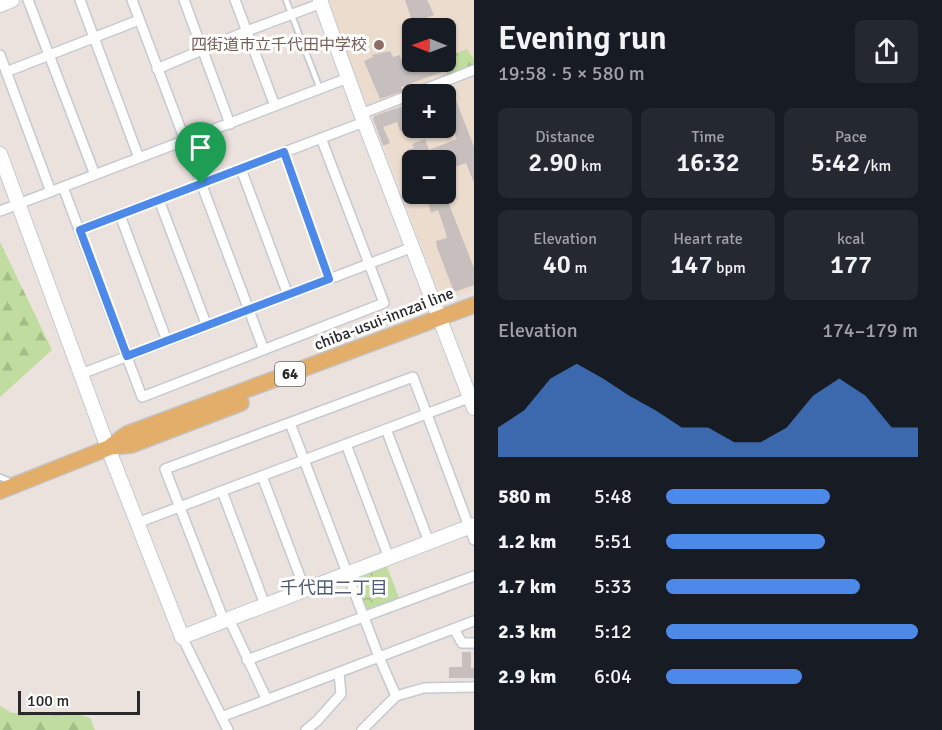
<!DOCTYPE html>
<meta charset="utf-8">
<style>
body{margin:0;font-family:Signika,"Noto Sans JP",sans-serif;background:#242831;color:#f1f3f6;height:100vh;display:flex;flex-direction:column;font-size:22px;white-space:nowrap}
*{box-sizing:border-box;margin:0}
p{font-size:20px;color:#9ea1a6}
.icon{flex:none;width:33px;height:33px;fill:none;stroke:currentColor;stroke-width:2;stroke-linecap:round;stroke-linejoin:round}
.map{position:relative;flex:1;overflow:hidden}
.side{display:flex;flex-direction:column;background:#171b24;width:468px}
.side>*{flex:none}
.needle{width:39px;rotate:271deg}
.controls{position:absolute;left:402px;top:18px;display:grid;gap:12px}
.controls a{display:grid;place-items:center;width:54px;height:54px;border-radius:9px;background:#171b24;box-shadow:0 2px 4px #0004;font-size:30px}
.scale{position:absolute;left:18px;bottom:15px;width:122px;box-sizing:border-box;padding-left:6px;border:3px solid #2a2a2a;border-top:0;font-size:16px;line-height:21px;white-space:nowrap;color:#2a2a2a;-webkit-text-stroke:4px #fff;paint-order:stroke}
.pin{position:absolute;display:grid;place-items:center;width:51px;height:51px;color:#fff;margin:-62px -26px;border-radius:50% 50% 50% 0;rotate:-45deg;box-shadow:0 0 6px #0007}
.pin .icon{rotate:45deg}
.round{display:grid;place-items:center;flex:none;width:63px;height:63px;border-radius:9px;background:#242831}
.head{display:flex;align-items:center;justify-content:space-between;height:102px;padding:0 24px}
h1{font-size:33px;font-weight:600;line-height:45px}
.metrics{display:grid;grid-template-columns:repeat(3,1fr);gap:9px;height:102px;padding:6px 24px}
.metrics div{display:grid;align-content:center;border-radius:9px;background:#242831;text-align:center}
.metrics b{font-size:26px;font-weight:600}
.metrics small{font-size:16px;font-weight:400}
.metrics p{font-size:16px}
.chart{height:168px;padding:12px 24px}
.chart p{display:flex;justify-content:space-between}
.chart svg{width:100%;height:108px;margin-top:6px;fill:#4d89e8;opacity:.7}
ul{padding:0 24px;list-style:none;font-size:20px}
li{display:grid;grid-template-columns:96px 72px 1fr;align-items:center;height:45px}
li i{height:15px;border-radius:8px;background:#4d89e8}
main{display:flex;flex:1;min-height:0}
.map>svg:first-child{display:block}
</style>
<main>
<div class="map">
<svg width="474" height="730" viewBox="0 0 474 730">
<defs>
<pattern id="forest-firs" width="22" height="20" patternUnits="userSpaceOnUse" patternTransform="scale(1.5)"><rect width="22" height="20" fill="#c0dc9f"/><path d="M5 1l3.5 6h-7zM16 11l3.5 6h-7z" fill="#a5bd89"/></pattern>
<pattern id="park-crowns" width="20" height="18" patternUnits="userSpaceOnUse" patternTransform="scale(1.5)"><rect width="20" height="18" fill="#c0dc9f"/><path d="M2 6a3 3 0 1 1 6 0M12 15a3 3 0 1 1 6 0" fill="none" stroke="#a5bd89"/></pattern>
</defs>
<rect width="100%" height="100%" fill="#ebe2dd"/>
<path fill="#ebdcce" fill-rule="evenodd" d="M 328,0 L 474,0 L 474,65 L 371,108 L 367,106 ZM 412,28 L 446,28 L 446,62 L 412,62 Z
M 474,78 L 474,289 L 445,300 L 440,296 L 372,114 L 412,100 L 412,128 L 446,128 L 446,94 L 428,94 ZM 412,160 L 446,160 L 446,194 L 412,194 Z"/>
<path fill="url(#forest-firs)" d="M 467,49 L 474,59 L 474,67 L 448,77 L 447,73 L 454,54 Z
M 0,242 L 52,350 L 0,397 Z
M 0,706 L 12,713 L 72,712 L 90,718 L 95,730 L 0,730 Z"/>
<path fill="url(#park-crowns)" d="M 386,564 L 399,598 L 365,611 L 353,577 Z"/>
<path fill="#c6bfbd" d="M 405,0 L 427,0 L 434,15 L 413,23 Z
M 390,51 L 393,57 L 400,55 L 401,60 L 412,55 L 412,62 L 447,62 L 450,69 L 401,87 L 403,91 L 380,99 L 364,61 L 373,57 L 372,55 Z
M 451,87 L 474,147 L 474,183 L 466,163 L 446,170 L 446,160 L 418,160 L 417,158 L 410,160 L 407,150 L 414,148 L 412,144 L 425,139 L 429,150 L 457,139 L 446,112 L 447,111 L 446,94 L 432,94 Z
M 412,103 L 412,126 L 400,131 L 397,122 L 383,127 L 390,143 L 383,146 L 373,119 L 374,116 Z
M 430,194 L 445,194 L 474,268 L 474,285 L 454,292 L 437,247 L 436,241 L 447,238 L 445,230 L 438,210 L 431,213 L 428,203 L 433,201 Z
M 462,652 L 471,652 L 471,668 L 474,668 L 474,678 L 449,678 L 449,667 L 462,667 Z"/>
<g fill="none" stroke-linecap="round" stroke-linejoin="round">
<defs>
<path id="lane" d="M 286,0 L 320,89
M 0,477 L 12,482"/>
<path id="street" d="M 28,0 L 95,175
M 80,0 L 139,158
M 132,0 L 264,350
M 184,0 L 230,124
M 235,0 L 275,106
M 0,55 L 51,192
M 157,69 L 247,31 L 322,3
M 6,72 L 139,20
M 361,114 L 474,70
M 284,152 L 329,279
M 241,169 L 288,295
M 63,187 L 142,397 L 384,303 L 321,138
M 159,200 L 207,326
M 0,211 L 348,78
M 120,215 L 167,341
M 79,230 L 364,122
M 81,374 L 413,247
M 290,423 L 379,657 L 396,696
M 386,429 L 429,542
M 346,444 L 389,558
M 262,476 L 305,590
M 222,491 L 265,605
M 137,523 L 474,396
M 229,619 L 267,700
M 224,621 L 165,469 L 413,377 L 474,540
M 454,629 L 462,643 L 474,643
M 182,637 L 228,730
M 247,660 L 474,576
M 221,717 L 474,621
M 306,730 L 317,721 L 341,694 L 339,673
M 362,730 L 396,696 L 424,688 L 474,687"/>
<path id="secondary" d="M 320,0 L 361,114 L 474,408
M 0,5 L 12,0
M 0,154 L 108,448 L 182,637 L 474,525"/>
<path id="primary" d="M 111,447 L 131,445 L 241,403
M 0,491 L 108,448 L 127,434 L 474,305"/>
</defs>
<use href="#lane" stroke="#c5cad2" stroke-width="8"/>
<use href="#street" stroke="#c5cad2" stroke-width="12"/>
<use href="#secondary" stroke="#c5cad2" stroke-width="16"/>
<use href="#primary" stroke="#c3c3c3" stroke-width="18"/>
<use href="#lane" stroke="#fff" stroke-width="4.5"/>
<use href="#street" stroke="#fff" stroke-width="9"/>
<use href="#secondary" stroke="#fff" stroke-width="14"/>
<use href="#primary" stroke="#e3ae6a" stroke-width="15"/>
</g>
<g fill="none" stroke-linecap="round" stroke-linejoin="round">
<defs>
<path id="route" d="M 284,152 L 329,279 L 127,356 L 80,230 Z"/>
</defs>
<use href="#route" stroke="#fff" stroke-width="12"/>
<use href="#route" stroke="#4d89e8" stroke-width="8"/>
</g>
<circle fill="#8d6e63" stroke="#fff" stroke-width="2" cx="379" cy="45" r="6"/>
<g text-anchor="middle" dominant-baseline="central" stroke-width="6" stroke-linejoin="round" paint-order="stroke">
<rect fill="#fff" stroke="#6a6a6a" stroke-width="1.5" x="275" y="362" width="30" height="24" rx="4.5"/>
<g font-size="15" font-weight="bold" fill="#2a2a2a">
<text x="290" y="374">64</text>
</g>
<g font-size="16" fill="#785e54" stroke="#fff" text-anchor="end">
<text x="367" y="45">四街道市立千代田中学校</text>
</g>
<g font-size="16" fill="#2a2a2a" stroke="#fff">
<text transform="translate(384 319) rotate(-21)">chiba-usui-innzai line</text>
</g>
<g font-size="18" fill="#4f5e76" stroke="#fff">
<text x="334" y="588">千代田二丁目</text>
</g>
</g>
</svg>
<div class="controls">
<a><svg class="needle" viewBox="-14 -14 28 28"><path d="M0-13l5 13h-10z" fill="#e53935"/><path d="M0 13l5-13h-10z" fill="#9ea1a6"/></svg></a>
<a>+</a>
<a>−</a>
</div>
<div class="scale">100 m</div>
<div class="pin" style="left:201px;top:184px;background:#1e9e55"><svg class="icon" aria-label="arrive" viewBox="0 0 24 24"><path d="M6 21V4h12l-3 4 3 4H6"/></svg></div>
</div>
<section class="side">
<div class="head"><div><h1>Evening run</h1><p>19:58 · 5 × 580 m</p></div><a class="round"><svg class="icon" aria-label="share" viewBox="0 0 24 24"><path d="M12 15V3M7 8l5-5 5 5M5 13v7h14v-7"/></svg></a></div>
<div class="metrics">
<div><p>Distance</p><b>2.90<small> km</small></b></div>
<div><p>Time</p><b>16:32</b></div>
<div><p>Pace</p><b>5:42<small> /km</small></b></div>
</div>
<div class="metrics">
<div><p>Elevation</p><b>40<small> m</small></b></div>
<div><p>Heart rate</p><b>147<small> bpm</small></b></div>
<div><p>kcal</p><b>177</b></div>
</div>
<div class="chart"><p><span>Elevation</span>174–179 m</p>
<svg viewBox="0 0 160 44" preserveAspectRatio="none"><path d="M0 44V32L10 25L20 12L30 6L40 12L50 19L60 25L70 32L80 32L90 38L100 38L110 32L120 19L130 12L140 19L150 32L160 32V44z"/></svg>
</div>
<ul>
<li><b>580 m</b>5:48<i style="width:65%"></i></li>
<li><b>1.2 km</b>5:51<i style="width:63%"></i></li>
<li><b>1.7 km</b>5:33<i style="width:77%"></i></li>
<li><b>2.3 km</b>5:12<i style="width:100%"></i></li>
<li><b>2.9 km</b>6:04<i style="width:54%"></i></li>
</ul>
</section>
</main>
